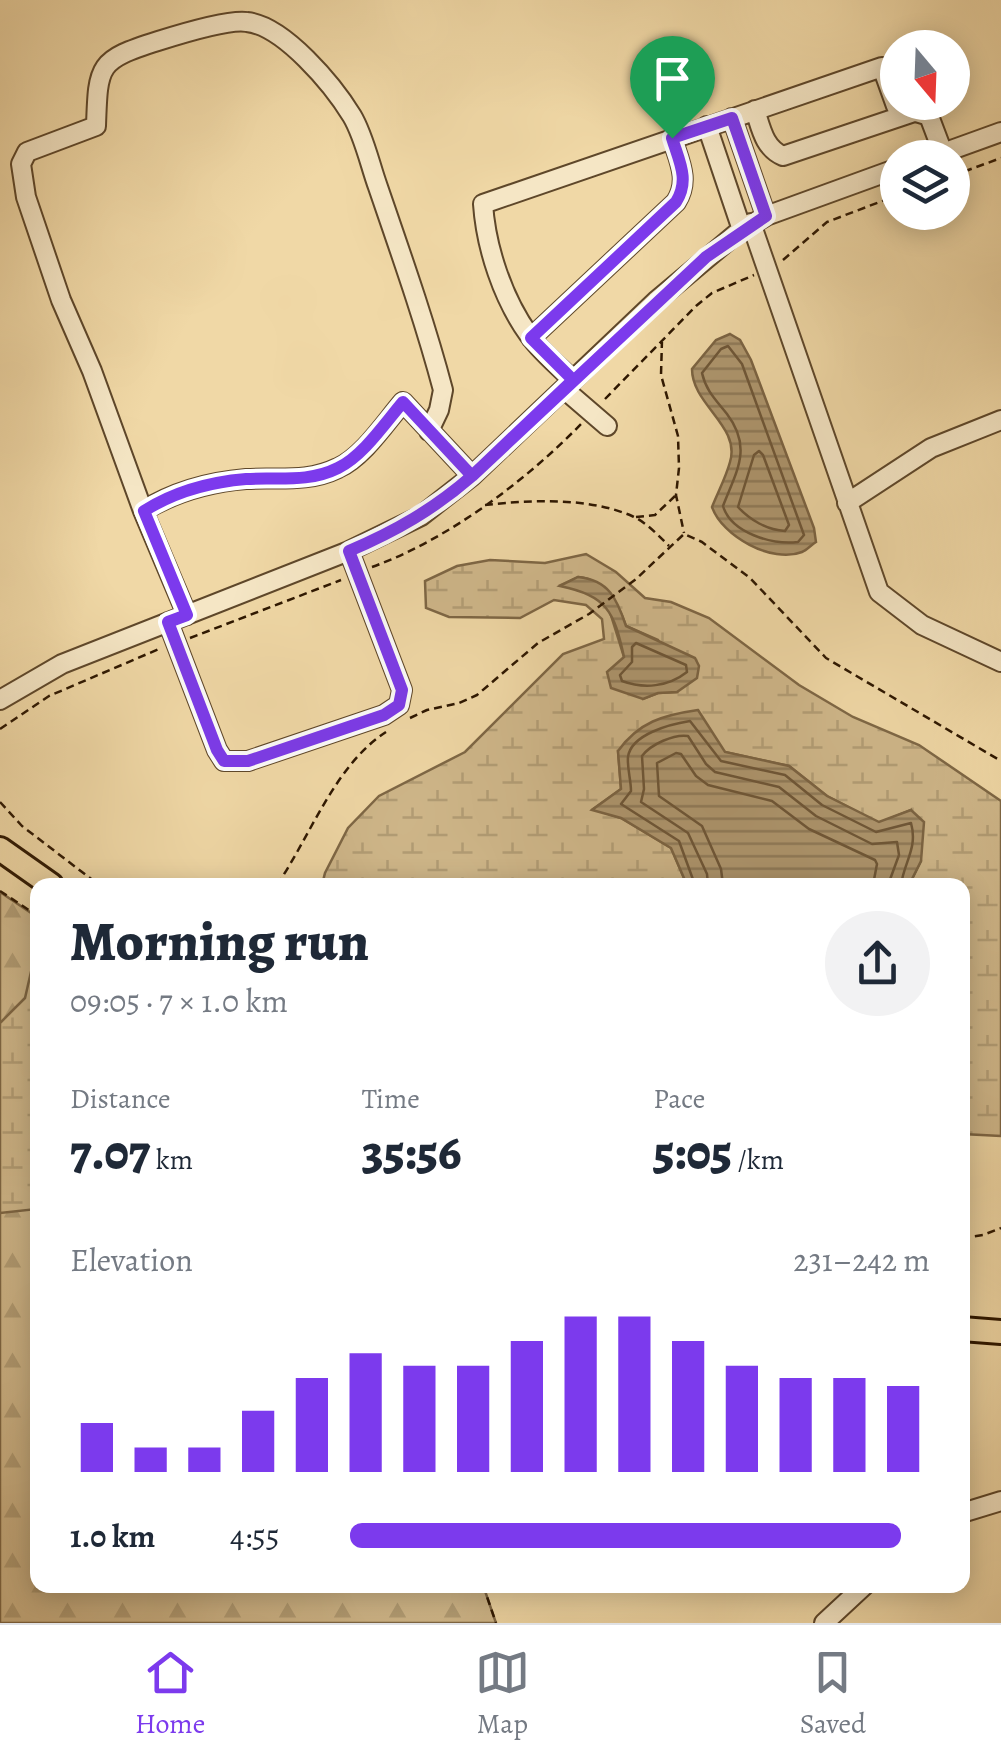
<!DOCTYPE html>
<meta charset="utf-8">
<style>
body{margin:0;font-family:Alegreya,serif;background:#f2f2f3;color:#1f2937;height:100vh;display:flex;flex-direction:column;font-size:38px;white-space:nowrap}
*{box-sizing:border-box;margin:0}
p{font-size:32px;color:#747a83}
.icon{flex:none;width:55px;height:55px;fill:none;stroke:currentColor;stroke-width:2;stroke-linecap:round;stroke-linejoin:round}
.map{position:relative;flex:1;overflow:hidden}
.details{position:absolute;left:30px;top:878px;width:940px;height:715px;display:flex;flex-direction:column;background:#fff;border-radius:20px;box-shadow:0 5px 25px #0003}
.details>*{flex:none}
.needle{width:65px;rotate:161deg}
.controls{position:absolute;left:880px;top:30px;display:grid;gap:20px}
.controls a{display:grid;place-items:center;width:90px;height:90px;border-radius:50%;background:#fff;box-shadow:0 5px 25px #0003;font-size:50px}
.pin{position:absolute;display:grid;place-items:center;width:85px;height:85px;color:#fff;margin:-102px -42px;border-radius:50% 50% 50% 0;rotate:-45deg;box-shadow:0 0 10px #0007}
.pin .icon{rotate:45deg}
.round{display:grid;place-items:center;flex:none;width:105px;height:105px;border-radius:52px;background:#f2f2f3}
.summary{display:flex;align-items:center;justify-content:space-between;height:170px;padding:0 40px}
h1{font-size:55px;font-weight:800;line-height:75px}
.stats{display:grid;grid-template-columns:repeat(3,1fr);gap:15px;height:170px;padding:10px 40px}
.stats div{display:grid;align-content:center}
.stats b{font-size:50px;font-weight:800}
.stats small{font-size:28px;font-weight:400}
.stats p{font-size:28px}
.chart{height:280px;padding:20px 40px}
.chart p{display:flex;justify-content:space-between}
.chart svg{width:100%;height:180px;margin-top:10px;stroke:#7c3aed;stroke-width:6}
ul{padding:0 40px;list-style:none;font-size:32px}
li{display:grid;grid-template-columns:160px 120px 1fr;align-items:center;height:75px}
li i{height:25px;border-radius:12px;background:#7c3aed}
.tab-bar{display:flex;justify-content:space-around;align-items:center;height:140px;border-top:2px solid #e0e1e3;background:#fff;font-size:28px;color:#747a83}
.tab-bar a{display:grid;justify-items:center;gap:5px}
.tab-bar .on{color:#7c3aed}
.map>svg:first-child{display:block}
</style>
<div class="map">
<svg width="1001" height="1623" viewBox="0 0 1001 1623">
<defs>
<pattern id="forest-firs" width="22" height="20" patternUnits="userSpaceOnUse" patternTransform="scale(2.5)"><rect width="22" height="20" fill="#cfb78a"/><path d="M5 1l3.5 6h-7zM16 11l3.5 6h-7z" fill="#b29d75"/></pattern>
<pattern id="wetland-marsh" width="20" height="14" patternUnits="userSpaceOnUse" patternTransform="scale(2.5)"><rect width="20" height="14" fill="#cfb78a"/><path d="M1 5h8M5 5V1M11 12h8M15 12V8" fill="none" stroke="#b29d75"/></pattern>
<pattern id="water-rules" width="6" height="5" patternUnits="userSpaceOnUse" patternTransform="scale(2.5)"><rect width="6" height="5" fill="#ae966e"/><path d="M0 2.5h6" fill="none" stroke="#8e7958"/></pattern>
</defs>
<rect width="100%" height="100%" fill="#f0d8a6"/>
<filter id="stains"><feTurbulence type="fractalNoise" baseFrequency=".002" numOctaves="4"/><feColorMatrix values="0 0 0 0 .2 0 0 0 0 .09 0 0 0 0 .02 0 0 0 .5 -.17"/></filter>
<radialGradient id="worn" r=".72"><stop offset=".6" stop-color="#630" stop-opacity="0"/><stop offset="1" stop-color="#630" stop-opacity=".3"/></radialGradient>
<path fill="url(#forest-firs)" stroke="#7e6745" stroke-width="2.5" d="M 0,892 L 37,917 L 38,1585 L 483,1585 L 496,1623 L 0,1623 Z"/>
<path fill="url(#wetland-marsh)" stroke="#7e6745" stroke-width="2.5" fill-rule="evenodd" d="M 586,554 L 616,572 L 645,598 L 671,602 L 709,618 L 799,685 L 853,717 L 919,745 L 1001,801 L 1001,1136 L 963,1134 L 962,885 L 909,885 L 921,861 L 911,810 L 879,823 L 827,796 L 789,766 L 725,752 L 618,751 L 621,789 L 593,809 L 621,818 L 671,848 L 687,885 L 322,885 L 325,873 L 348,828 L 379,796 L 465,752 L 563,654 L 604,639 L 602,619 L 586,605 L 554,600 L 520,618 L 449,617 L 426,608 L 425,581 L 457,566 L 490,560 L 545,563 ZM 578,577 C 603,579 619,604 626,626 L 658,640 L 677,692 L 658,693 L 643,699 L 624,657 L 609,609 L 596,595 L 561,585 Z
M 36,950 L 37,1209 L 0,1213 L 0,1023 L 25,998 Z"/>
<path fill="url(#water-rules)" stroke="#7b6342" stroke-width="2.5" d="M 730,334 L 740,340 L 751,360 L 814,528 L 816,542 C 811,545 807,550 802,552 C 772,564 722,536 712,507 C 718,492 726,477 730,462 C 741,426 692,405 692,369 L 716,340 Z
M 578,577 C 609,580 617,599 626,626 L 695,658 L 699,666 L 697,678 L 677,692 L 658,693 L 643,699 L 611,688 L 607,672 L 624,657 C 614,611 607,596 560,586 Z
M 698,710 L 725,752 L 789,766 L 827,796 L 879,822 L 911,810 L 924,822 L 921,861 L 909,885 L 687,885 L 671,848 L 621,818 L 592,810 L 621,789 L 618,751 C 639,722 663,715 698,710 Z"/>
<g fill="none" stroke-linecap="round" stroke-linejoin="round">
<path stroke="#6e5637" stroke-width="2.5" d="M 728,346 L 742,364 L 804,535 L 798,542 C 772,545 731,533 723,506 C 736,472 753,448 727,414 C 716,400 706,391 702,373 L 721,349 Z
M 759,451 L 763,455 L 789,525 L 785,531 C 767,530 750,520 738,507 L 754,455 Z
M 636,643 L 686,665 L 687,672 C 668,687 644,689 622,681 L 620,675 L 632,662 L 632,647 Z
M 695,885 L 679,841 L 621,804 L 631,791 C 631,780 627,768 628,757 C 631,734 671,724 690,721 L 721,761 L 785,775 L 822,805 L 876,832 L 911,823 C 918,848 904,862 901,885
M 708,885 L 707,874 L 688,833 L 641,802 L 644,789 L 642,756 C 651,744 674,734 688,736 L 706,764 L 715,772 L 779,787 L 816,816 L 872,844 L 897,842 L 899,855 L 888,885
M 723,885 L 721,869 L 702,826 L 659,796 L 657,763 L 676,753 L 681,754 L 696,776 L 708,785 L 772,801 L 809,829 L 875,860 L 877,864 L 873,885"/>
<defs>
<path id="minor" d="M 755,110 C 761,128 764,148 783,156 L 917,111
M 732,118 L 766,216
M 707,126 L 742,230
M 929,158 L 1001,132
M 751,223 L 879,592 L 922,625 L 1001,662
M 531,338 L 676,202 C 690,180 679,161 672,138
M 573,380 C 558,366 541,352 529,335 C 503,299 486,248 483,204 L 882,67 L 896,106 L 929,116 L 943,153
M 564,389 L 607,426
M 847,503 L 931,448 L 1001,420
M 143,511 L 92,371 L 61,300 L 26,197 L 21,164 L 27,152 L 96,126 C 98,64 98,60 158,41 C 177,35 229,19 247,22 C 284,26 333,85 352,116 C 364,136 370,165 378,187 C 401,254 425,322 443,390 L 439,410 L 429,431
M 187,615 L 143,511 C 174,492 210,482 246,479 C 278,477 307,483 338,468 C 363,457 385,423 403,402 L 472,476
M 168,622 L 217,750 L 224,761 L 248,761 L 384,715 L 399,705 L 402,690 L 349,551
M 0,700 L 62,664 L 349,551 L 421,516 L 472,476 L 656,301 L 736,234 L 766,216 L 898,168
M 962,1513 L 1001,1501
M 824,1623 L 865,1585"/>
<path id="major" d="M 0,849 L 51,885
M 962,1329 L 1001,1332"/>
</defs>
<use href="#minor" stroke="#5e472a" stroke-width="22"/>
<use href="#major" stroke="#2e1700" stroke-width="28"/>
<path stroke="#2e1700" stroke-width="2.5" stroke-dasharray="8 5" stroke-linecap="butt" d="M 952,176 L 1001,158
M 783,260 L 827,222 L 898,195
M 662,340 L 661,375 L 678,436 L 679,468 L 676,495 L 684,533
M 605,399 L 696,306 L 712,293 L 754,275
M 485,505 C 531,500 588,497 632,516 C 646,522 658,535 669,546
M 636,517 L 655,515 L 675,496
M 372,567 C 447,540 526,481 582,423
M 190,638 L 341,580
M 410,718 L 427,710 L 459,703 L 477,695 L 538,643 L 589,614 L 636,579 L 684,534 L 702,542 L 750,578 L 826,658 L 1001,761
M 0,729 L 49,696 L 159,649
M 0,802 L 22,826 L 99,885
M 277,885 C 311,835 335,765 386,732
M 0,891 L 38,916
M 962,1238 L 983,1235 L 1001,1228
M 483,1585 L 496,1623"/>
<use href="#minor" stroke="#f5e6c5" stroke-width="18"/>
<use href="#major" stroke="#f0d8a6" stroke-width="22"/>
</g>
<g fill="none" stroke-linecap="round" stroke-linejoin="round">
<defs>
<path id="route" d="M 672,138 C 679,161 690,180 676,202 L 531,338 L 573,380 L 472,476 L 403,402 C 385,423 363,456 338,468 C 308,483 278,477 246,479 C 210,482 174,492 144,511 L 187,615 L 168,622 L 217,750 L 224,761 L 248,761 L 384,715 L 399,705 L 402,690 L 349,551 C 396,531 434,509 472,476 L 706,257 L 766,216 L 732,118 L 672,138"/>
</defs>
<use href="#route" stroke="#fff" stroke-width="20"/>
<use href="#route" stroke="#7c3aed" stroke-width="12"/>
</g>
<rect width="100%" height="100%" filter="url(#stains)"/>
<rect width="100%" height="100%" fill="url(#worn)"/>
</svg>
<div class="controls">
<a><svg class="needle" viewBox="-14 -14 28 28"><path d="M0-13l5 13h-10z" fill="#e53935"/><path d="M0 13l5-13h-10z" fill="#747a83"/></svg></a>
<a><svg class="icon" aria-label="layers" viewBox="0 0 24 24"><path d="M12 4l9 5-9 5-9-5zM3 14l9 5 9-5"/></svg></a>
</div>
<div class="pin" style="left:672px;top:138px;background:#1e9e55"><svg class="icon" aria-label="arrive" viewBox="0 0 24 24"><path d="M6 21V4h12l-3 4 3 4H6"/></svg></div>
<section class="details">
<div class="summary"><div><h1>Morning run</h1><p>09:05 · 7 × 1.0 km</p></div><a class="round"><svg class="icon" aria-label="share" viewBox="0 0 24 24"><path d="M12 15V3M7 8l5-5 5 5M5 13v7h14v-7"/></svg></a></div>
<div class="stats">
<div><p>Distance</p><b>7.07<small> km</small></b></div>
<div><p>Time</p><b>35:56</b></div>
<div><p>Pace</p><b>5:05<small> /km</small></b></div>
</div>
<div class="chart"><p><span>Elevation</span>231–242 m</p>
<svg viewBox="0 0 160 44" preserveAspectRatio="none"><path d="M5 44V32M15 44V38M25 44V38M35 44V29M45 44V21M55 44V15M65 44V18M75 44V18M85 44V12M95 44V6M105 44V6M115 44V12M125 44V18M135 44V21M145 44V21M155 44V23"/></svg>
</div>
<ul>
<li><b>1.0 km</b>4:55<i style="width:95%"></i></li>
</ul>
</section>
</div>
<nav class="tab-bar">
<a class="on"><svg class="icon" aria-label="home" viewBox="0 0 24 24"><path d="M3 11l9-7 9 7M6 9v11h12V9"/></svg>Home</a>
<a><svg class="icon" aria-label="map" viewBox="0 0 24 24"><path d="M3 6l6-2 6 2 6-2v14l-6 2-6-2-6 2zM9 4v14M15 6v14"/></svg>Map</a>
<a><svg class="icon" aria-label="saved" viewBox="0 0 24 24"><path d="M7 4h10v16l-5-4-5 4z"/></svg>Saved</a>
</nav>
